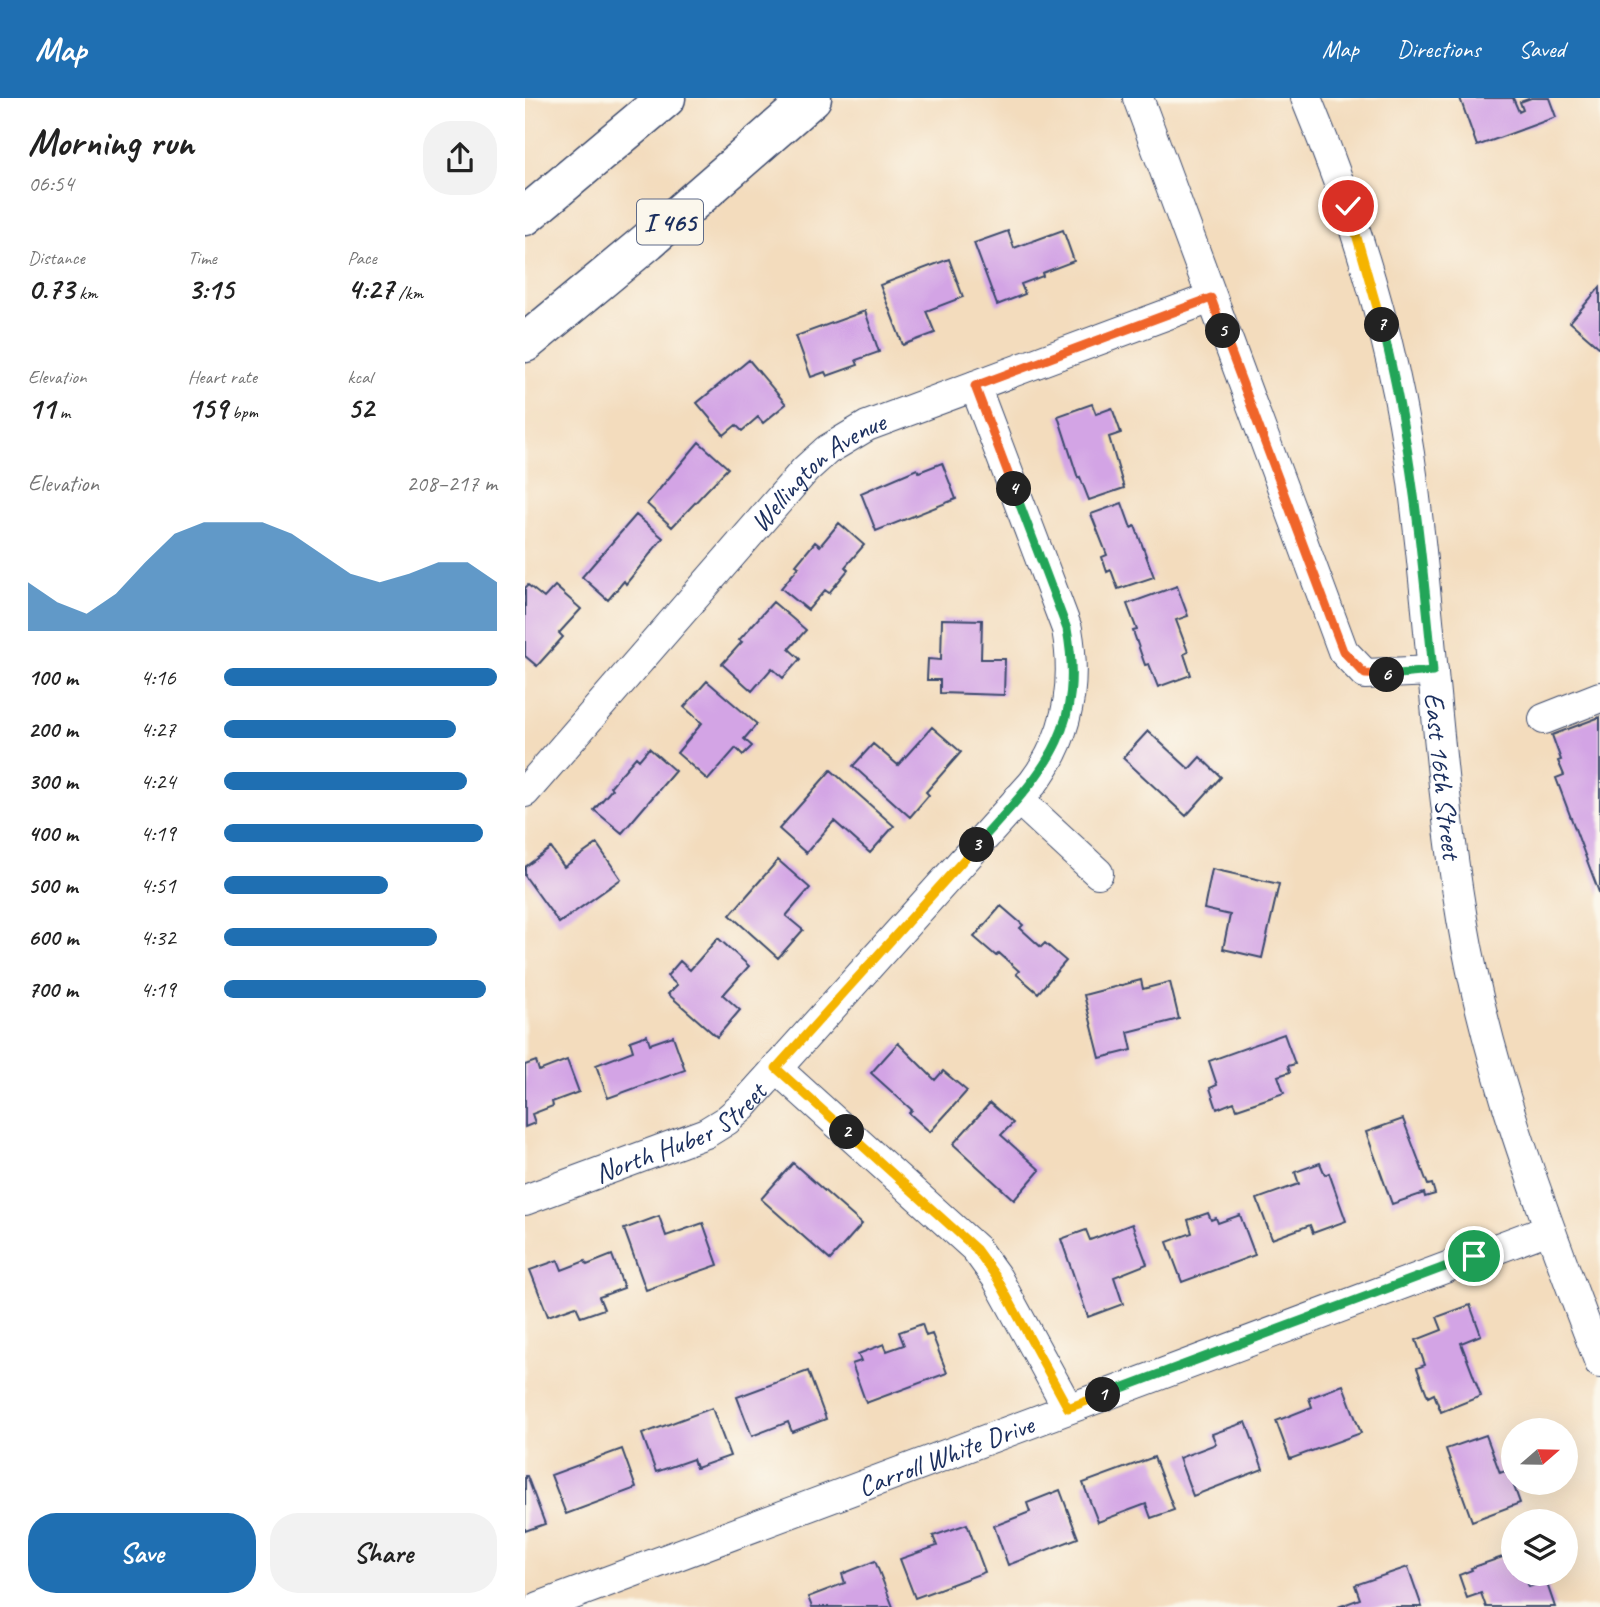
<!DOCTYPE html>
<meta charset="utf-8">
<style>
body{margin:0;font-family:Caveat,sans-serif;background:#f2f2f2;color:#222;height:100vh;display:flex;flex-direction:column;font-size:26px;white-space:nowrap}
*{box-sizing:border-box;margin:0}
p{font-size:23px;color:#767676}
.icon{flex:none;width:38px;height:38px;fill:none;stroke:currentColor;stroke-width:2;stroke-linecap:round;stroke-linejoin:round}
.map{position:relative;flex:1;overflow:hidden}
.side{display:flex;flex-direction:column;background:#fff;width:525px}
.side>*{flex:none}
.needle{width:46px;rotate:70deg}
.buttons{position:absolute;left:976px;top:1320px;display:grid;gap:14px}
.buttons a{display:grid;place-items:center;width:77px;height:77px;border-radius:50%;background:#fff;box-shadow:0 7px 28px #0002;font-size:35px}
.pin{position:absolute;display:grid;place-items:center;width:60px;height:60px;color:#fff;margin:-30px;border:4px solid #fff;border-radius:50%;box-shadow:0 2px 7px #0007}
.km{position:absolute;width:35px;height:35px;margin:-18px;border-radius:50%;background:#222;color:#fff;font-size:19px;line-height:35px;text-align:center}
.round{display:grid;place-items:center;flex:none;width:74px;height:74px;border-radius:28px;background:#f2f2f2}
.headline{display:flex;align-items:center;justify-content:space-between;height:119px;padding:0 28px}
h1{font-size:38px;font-weight:800;line-height:52px}
.metrics{display:grid;grid-template-columns:repeat(3,1fr);gap:10px;height:119px;padding:7px 28px}
.metrics div{display:grid;align-content:center}
.metrics b{font-size:30px;font-weight:800}
.metrics small{font-size:19px;font-weight:400}
.metrics p{font-size:19px}
.chart{height:196px;padding:14px 28px}
.chart p{display:flex;justify-content:space-between}
.chart svg{width:100%;height:126px;margin-top:7px;fill:#1f6fb2;opacity:.7}
.cta{display:flex;gap:14px;margin-top:auto;padding:14px 28px}
.cta a{flex:1;height:80px;border-radius:28px;background:#1f6fb2;color:#fff;font-size:28px;font-weight:800;line-height:80px;text-align:center}
.cta a+a{background:#f2f2f2;color:#222}
ul{padding:0 28px;list-style:none;font-size:23px}
li{display:grid;grid-template-columns:112px 84px 1fr;align-items:center;height:52px}
li i{height:18px;border-radius:9px;background:#1f6fb2}
header{display:flex;align-items:center;gap:42px;box-sizing:border-box;height:98px;padding:0 35px;background:#1f6fb2;color:#fff}
header strong{font-size:33px}
nav{display:flex;gap:38px;margin-inline-start:auto;font-size:24px}
main{display:flex;flex:1;min-height:0}
.map>svg:first-child{display:block}
</style>
<header>
<strong>Map</strong>
<nav><a>Map</a><a>Directions</a><a>Saved</a></nav>
</header>
<main>
<section class="side">
<div class="headline"><div><h1>Morning run</h1><p>06:54</p></div><a class="round"><svg class="icon" aria-label="share" viewBox="0 0 24 24"><path d="M12 15V3M7 8l5-5 5 5M5 13v7h14v-7"/></svg></a></div>
<div class="metrics">
<div><p>Distance</p><b>0.73<small> km</small></b></div>
<div><p>Time</p><b>3:15</b></div>
<div><p>Pace</p><b>4:27<small> /km</small></b></div>
</div>
<div class="metrics">
<div><p>Elevation</p><b>11<small> m</small></b></div>
<div><p>Heart rate</p><b>159<small> bpm</small></b></div>
<div><p>kcal</p><b>52</b></div>
</div>
<div class="chart"><p><span>Elevation</span>208–217 m</p>
<svg viewBox="0 0 160 44" preserveAspectRatio="none"><path d="M0 44V27L10 34L20 38L30 31L40 20L50 10L60 6L70 6L80 6L90 10L100 17L110 24L120 27L130 24L140 20L150 20L160 27V44z"/></svg>
</div>
<ul>
<li><b>100 m</b>4:16<i style="width:100%"></i></li>
<li><b>200 m</b>4:27<i style="width:85%"></i></li>
<li><b>300 m</b>4:24<i style="width:89%"></i></li>
<li><b>400 m</b>4:19<i style="width:95%"></i></li>
<li><b>500 m</b>4:51<i style="width:60%"></i></li>
<li><b>600 m</b>4:32<i style="width:78%"></i></li>
<li><b>700 m</b>4:19<i style="width:96%"></i></li>
</ul>
<div class="cta"><a>Save</a><a>Share</a></div>
</section>
<div class="map">
<svg width="1075" height="1509" viewBox="0 0 1075 1509">
<rect width="100%" height="100%" fill="#fbf7ec"/>
<filter id="ink" filterUnits="userSpaceOnUse"><feTurbulence type="fractalNoise" baseFrequency=".0143" numOctaves="2"/><feDisplacementMap in="SourceGraphic" scale="14" xChannelSelector="R" yChannelSelector="G"/><feConvolveMatrix kernelMatrix="1 2 1 2 8 2 1 2 1" color-interpolation-filters="sRGB"/></filter>
<filter id="wash" filterUnits="userSpaceOnUse"><feTurbulence type="fractalNoise" baseFrequency=".00686" numOctaves="4" result="noise"/><feDisplacementMap in="SourceGraphic" scale="28" xChannelSelector="R" yChannelSelector="G"/><feGaussianBlur stdDeviation="1.57" result="paint"/><feColorMatrix in="noise" values="0 0 0 0 0 0 0 0 0 0 0 0 0 0 0 0 0 1.4 0 .05"/><feComposite in="paint" operator="in"/></filter>
<g filter="url(#wash)">
<rect width="100%" height="100%" fill="#f3dcbd"/>
<g id="blocks">
<path fill="#d3a4e5" d="M 935,0 L 988,0 L 994,14 L 998,12 L 995,4 L 1006,0 L 1024,0 L 1031,19 L 952,48 Z
M 538,132 L 549,163 L 517,175 L 518,178 L 496,186 L 500,196 L 472,207 L 449,145 L 483,133 L 489,150 Z
M 424,161 L 438,199 L 401,213 L 410,235 L 378,247 L 355,187 Z
M 1075,189 L 1075,250 L 1045,224 Z
M 340,213 L 354,254 L 331,262 L 333,267 L 302,278 L 300,274 L 286,279 L 271,238 Z
M 224,262 L 261,306 L 238,325 L 233,319 L 217,333 L 211,327 L 199,337 L 172,305 Z
M 567,306 L 571,316 L 587,310 L 596,335 L 584,339 L 599,390 L 564,402 L 555,379 L 553,380 L 533,318 Z
M 174,344 L 203,370 L 147,429 L 122,406 Z
M 417,365 L 431,401 L 351,433 L 336,395 L 392,371 L 394,374 Z
M 597,405 L 606,430 L 610,428 L 629,479 L 593,491 L 586,472 L 582,474 L 577,459 L 582,457 L 566,416 Z
M 111,417 L 138,440 L 101,486 L 99,483 L 83,502 L 57,479 Z
M 314,425 L 339,447 L 320,469 L 323,472 L 304,495 L 300,492 L 283,512 L 256,490 L 274,469 L 271,467 L 290,444 L 295,448 Z
M 3,487 L 19,500 L 30,488 L 56,511 L 34,535 L 38,539 L 12,568 L 0,558 L 0,490 Z
M 652,488 L 663,518 L 651,522 L 663,554 L 659,556 L 666,577 L 633,589 L 624,566 L 620,567 L 608,533 L 612,532 L 602,506 Z
M 248,504 L 281,532 L 264,551 L 275,561 L 258,580 L 247,570 L 227,593 L 197,566 L 217,544 L 214,542 Z
M 417,521 L 457,522 L 456,561 L 480,561 L 479,597 L 415,595 L 415,582 L 402,582 L 403,561 L 416,562 Z
M 182,583 L 232,626 L 219,641 L 227,648 L 218,657 L 211,650 L 183,682 L 152,655 L 177,625 L 159,609 Z
M 1075,619 L 1075,797 L 1031,680 L 1039,677 L 1033,663 L 1036,662 L 1027,637 Z
M 407,629 L 436,654 L 401,694 L 404,697 L 385,719 L 328,668 L 348,646 L 373,667 Z
M 623,633 L 664,671 L 675,659 L 696,679 L 661,718 L 598,660 Z
M 124,650 L 150,673 L 97,735 L 69,712 L 87,691 L 85,689 L 111,659 L 114,662 Z
M 306,672 L 369,728 L 345,755 L 309,723 L 281,755 L 254,731 Z
M 72,746 L 96,781 L 34,825 L 0,778 L 0,769 L 26,750 L 39,769 Z
M 253,762 L 285,790 L 261,818 L 278,832 L 253,860 L 205,817 Z
M 687,771 L 754,786 L 737,860 L 698,851 L 705,817 L 679,811 Z
M 476,808 L 498,827 L 495,830 L 516,849 L 520,845 L 541,863 L 513,895 L 491,876 L 494,873 L 474,855 L 471,858 L 449,839 Z
M 193,840 L 224,868 L 198,897 L 215,912 L 192,939 L 143,896 L 152,887 L 142,878 L 155,863 L 165,872 Z
M 616,882 L 618,891 L 645,884 L 654,921 L 603,934 L 607,952 L 575,960 L 559,897 Z
M 759,936 L 770,966 L 763,968 L 765,974 L 753,978 L 759,995 L 712,1011 L 709,1004 L 692,1011 L 685,990 L 692,987 L 684,963 Z
M 122,937 L 125,946 L 148,938 L 160,972 L 83,1000 L 71,967 L 108,953 L 105,943 Z
M 373,945 L 410,982 L 418,973 L 442,993 L 405,1034 L 384,1015 L 387,1012 L 346,975 Z
M 42,962 L 54,994 L 27,1004 L 28,1008 L 7,1016 L 10,1025 L 0,1029 L 0,967 L 11,963 L 14,973 Z
M 465,1005 L 488,1025 L 476,1037 L 515,1072 L 489,1102 L 428,1046 Z
M 878,1021 L 903,1087 L 907,1086 L 910,1096 L 900,1099 L 899,1095 L 867,1106 L 841,1034 Z
M 268,1065 L 337,1126 L 305,1162 L 236,1101 Z
M 795,1065 L 800,1077 L 804,1075 L 821,1123 L 788,1135 L 785,1127 L 747,1141 L 732,1101 L 774,1086 L 770,1074 Z
M 683,1115 L 686,1122 L 691,1120 L 693,1125 L 715,1117 L 730,1157 L 657,1184 L 642,1144 L 667,1135 L 663,1122 Z
M 134,1118 L 141,1138 L 178,1125 L 193,1167 L 121,1192 L 99,1131 Z
M 607,1126 L 622,1166 L 589,1179 L 598,1206 L 563,1219 L 536,1141 L 561,1132 L 565,1142 Z
M 87,1157 L 99,1190 L 74,1199 L 79,1211 L 56,1219 L 51,1208 L 23,1218 L 5,1172 L 33,1162 L 37,1172 L 60,1163 L 62,1167 Z
M 945,1207 L 956,1237 L 936,1245 L 956,1298 L 916,1314 L 909,1296 L 903,1299 L 892,1270 L 900,1267 L 891,1242 L 917,1232 L 912,1219 Z
M 397,1226 L 401,1238 L 407,1236 L 422,1275 L 341,1305 L 327,1266 L 336,1263 L 333,1256 L 359,1246 L 362,1253 L 379,1247 L 374,1234 Z
M 283,1273 L 301,1321 L 267,1334 L 263,1324 L 227,1338 L 212,1299 Z
M 818,1287 L 836,1335 L 765,1361 L 751,1323 L 787,1309 L 784,1300 Z
M 187,1310 L 205,1358 L 171,1370 L 168,1361 L 131,1374 L 117,1336 Z
M 721,1324 L 738,1371 L 668,1398 L 654,1360 L 691,1346 L 687,1336 Z
M 961,1337 L 975,1375 L 983,1372 L 995,1405 L 947,1423 L 921,1351 Z
M 97,1351 L 111,1390 L 41,1416 L 26,1377 Z
M 629,1359 L 649,1412 L 626,1420 L 621,1406 L 573,1424 L 558,1385 Z
M 0,1378 L 2,1378 L 20,1426 L 0,1433 Z
M 535,1392 L 553,1440 L 483,1467 L 469,1428 L 505,1414 L 502,1405 Z
M 442,1426 L 460,1474 L 390,1500 L 375,1461 L 412,1448 L 408,1438 Z
M 989,1455 L 989,1475 L 999,1475 L 1004,1489 L 1021,1483 L 1030,1509 L 961,1509 L 956,1495 L 942,1500 L 934,1477 L 947,1472 L 946,1470 Z
M 350,1463 L 368,1509 L 287,1509 L 283,1499 L 320,1485 L 317,1476 Z
M 883,1469 L 897,1509 L 813,1509 L 835,1501 L 830,1487 Z"/>
</g>
</g>
<g filter="url(#ink)">
<use href="#blocks" fill-opacity="0" stroke="#3b496c" stroke-width="2"/>
<g fill="none" stroke-linecap="round" stroke-linejoin="round">
<defs>
<g id="minor">
<path d="M 613,0 L 818,553 L 840,576 L 908,573"/>
<path id="s1" d="M 781,0 C 832,123 871,252 888,384 C 907,530 913,677 937,821 C 963,975 1020,1120 1075,1265"/>
<path d="M 1019,621 L 1075,599"/>
<path id="s2" d="M 0,694 L 280,372 L 302,352 L 342,328 L 686,200"/>
<path d="M 493,701 L 573,775"/>
<path d="M 251,970 L 451,1151 L 472,1180 L 543,1310"/>
<path id="s3" d="M 0,1102 L 181,1035 L 202,1022 L 217,1009 L 508,685 C 543,639 552,587 542,531 L 450,288"/>
<path id="s4" d="M 14,1509 L 1024,1131"/>
</g>
<path id="highway" d="M 0,118 L 141,0
M 0,245 L 123,143 L 287,0"/>
</defs>
<use href="#minor" stroke="#3b496c" stroke-width="32"/>
<use href="#highway" stroke="#3b496c" stroke-width="41"/>
<use href="#minor" stroke="#fff" stroke-width="30"/>
<use href="#highway" stroke="#fff" stroke-width="38"/>
</g>
</g>
<g fill="none" stroke-linecap="round" stroke-linejoin="round" filter="url(#ink)">
<defs>
<path id="split-1" d="M 578,1297 L 949,1158"/>
<path id="split-2" d="M 322,1034 L 451,1151 L 472,1180 L 543,1310 L 578,1297"/>
<path id="split-3" d="M 322,1034 L 251,970 L 452,747"/>
<path id="split-4" d="M 452,747 C 516,675 561,636 542,531 L 489,391"/>
<path id="split-5" d="M 489,391 L 450,288 L 686,200 L 698,233"/>
<path id="split-6" d="M 698,233 L 818,553 L 840,576 L 862,577"/>
<path id="split-7" d="M 857,227 C 886,340 897,457 908,573 L 862,577"/>
<path id="split-8" d="M 823,108 L 857,227"/>
</defs>
<use href="#split-1" stroke="#fff" stroke-width="14"/>
<use href="#split-2" stroke="#fff" stroke-width="14"/>
<use href="#split-3" stroke="#fff" stroke-width="14"/>
<use href="#split-4" stroke="#fff" stroke-width="14"/>
<use href="#split-5" stroke="#fff" stroke-width="14"/>
<use href="#split-6" stroke="#fff" stroke-width="14"/>
<use href="#split-7" stroke="#fff" stroke-width="14"/>
<use href="#split-8" stroke="#fff" stroke-width="14"/>
<use href="#split-1" stroke="#22a559" stroke-width="9"/>
<use href="#split-2" stroke="#f5b400" stroke-width="9"/>
<use href="#split-3" stroke="#f5b400" stroke-width="9"/>
<use href="#split-4" stroke="#22a559" stroke-width="9"/>
<use href="#split-5" stroke="#f0652b" stroke-width="9"/>
<use href="#split-6" stroke="#f0652b" stroke-width="9"/>
<use href="#split-7" stroke="#22a559" stroke-width="9"/>
<use href="#split-8" stroke="#f5b400" stroke-width="9"/>
</g>
<g text-anchor="middle" dominant-baseline="central" stroke-width="5" stroke-linejoin="round" paint-order="stroke">
<rect fill="#fbf7ec" stroke="#5e6b89" stroke-width="2" x="112" y="101.5" width="66" height="45" rx="5"/>
<g font-size="26" font-weight="bold" fill="#1b2f5e">
<text x="145" y="124">I 465</text>
</g>
<g font-size="28" fill="#1b2f5e" stroke="#fbf7ec">
<text stroke="none"><textPath href="#s2" startOffset="436">Wellington Avenue</textPath></text>
<text stroke="none"><textPath href="#s1" startOffset="695">East 16th Street</textPath></text>
<text stroke="none"><textPath href="#s3" startOffset="170">North Huber Street</textPath></text>
<text stroke="none"><textPath href="#s4" startOffset="434">Carroll White Drive</textPath></text>
</g>
</g>
</svg>
<div class="buttons">
<a><svg class="needle" viewBox="-14 -14 28 28"><path d="M0-13l5 13h-10z" fill="#e53935"/><path d="M0 13l5-13h-10z" fill="#767676"/></svg></a>
<a><svg class="icon" aria-label="layers" viewBox="0 0 24 24"><path d="M12 4l9 5-9 5-9-5zM3 14l9 5 9-5"/></svg></a>
</div>
<div class="pin" style="left:949px;top:1158px;background:#1e9e55"><svg class="icon" aria-label="arrive" viewBox="0 0 24 24"><path d="M6 21V4h12l-3 4 3 4H6"/></svg></div>
<div class="pin" style="left:823px;top:108px;background:#d93025"><svg class="icon" aria-label="check" viewBox="0 0 24 24"><path d="M5 12l5 5 9-10"/></svg></div>
<b class="km" style="left:578px;top:1297px">1</b>
<b class="km" style="left:322px;top:1034px">2</b>
<b class="km" style="left:452px;top:747px">3</b>
<b class="km" style="left:489px;top:391px">4</b>
<b class="km" style="left:698px;top:233px">5</b>
<b class="km" style="left:862px;top:577px">6</b>
<b class="km" style="left:857px;top:227px">7</b>
</div>
</main>
